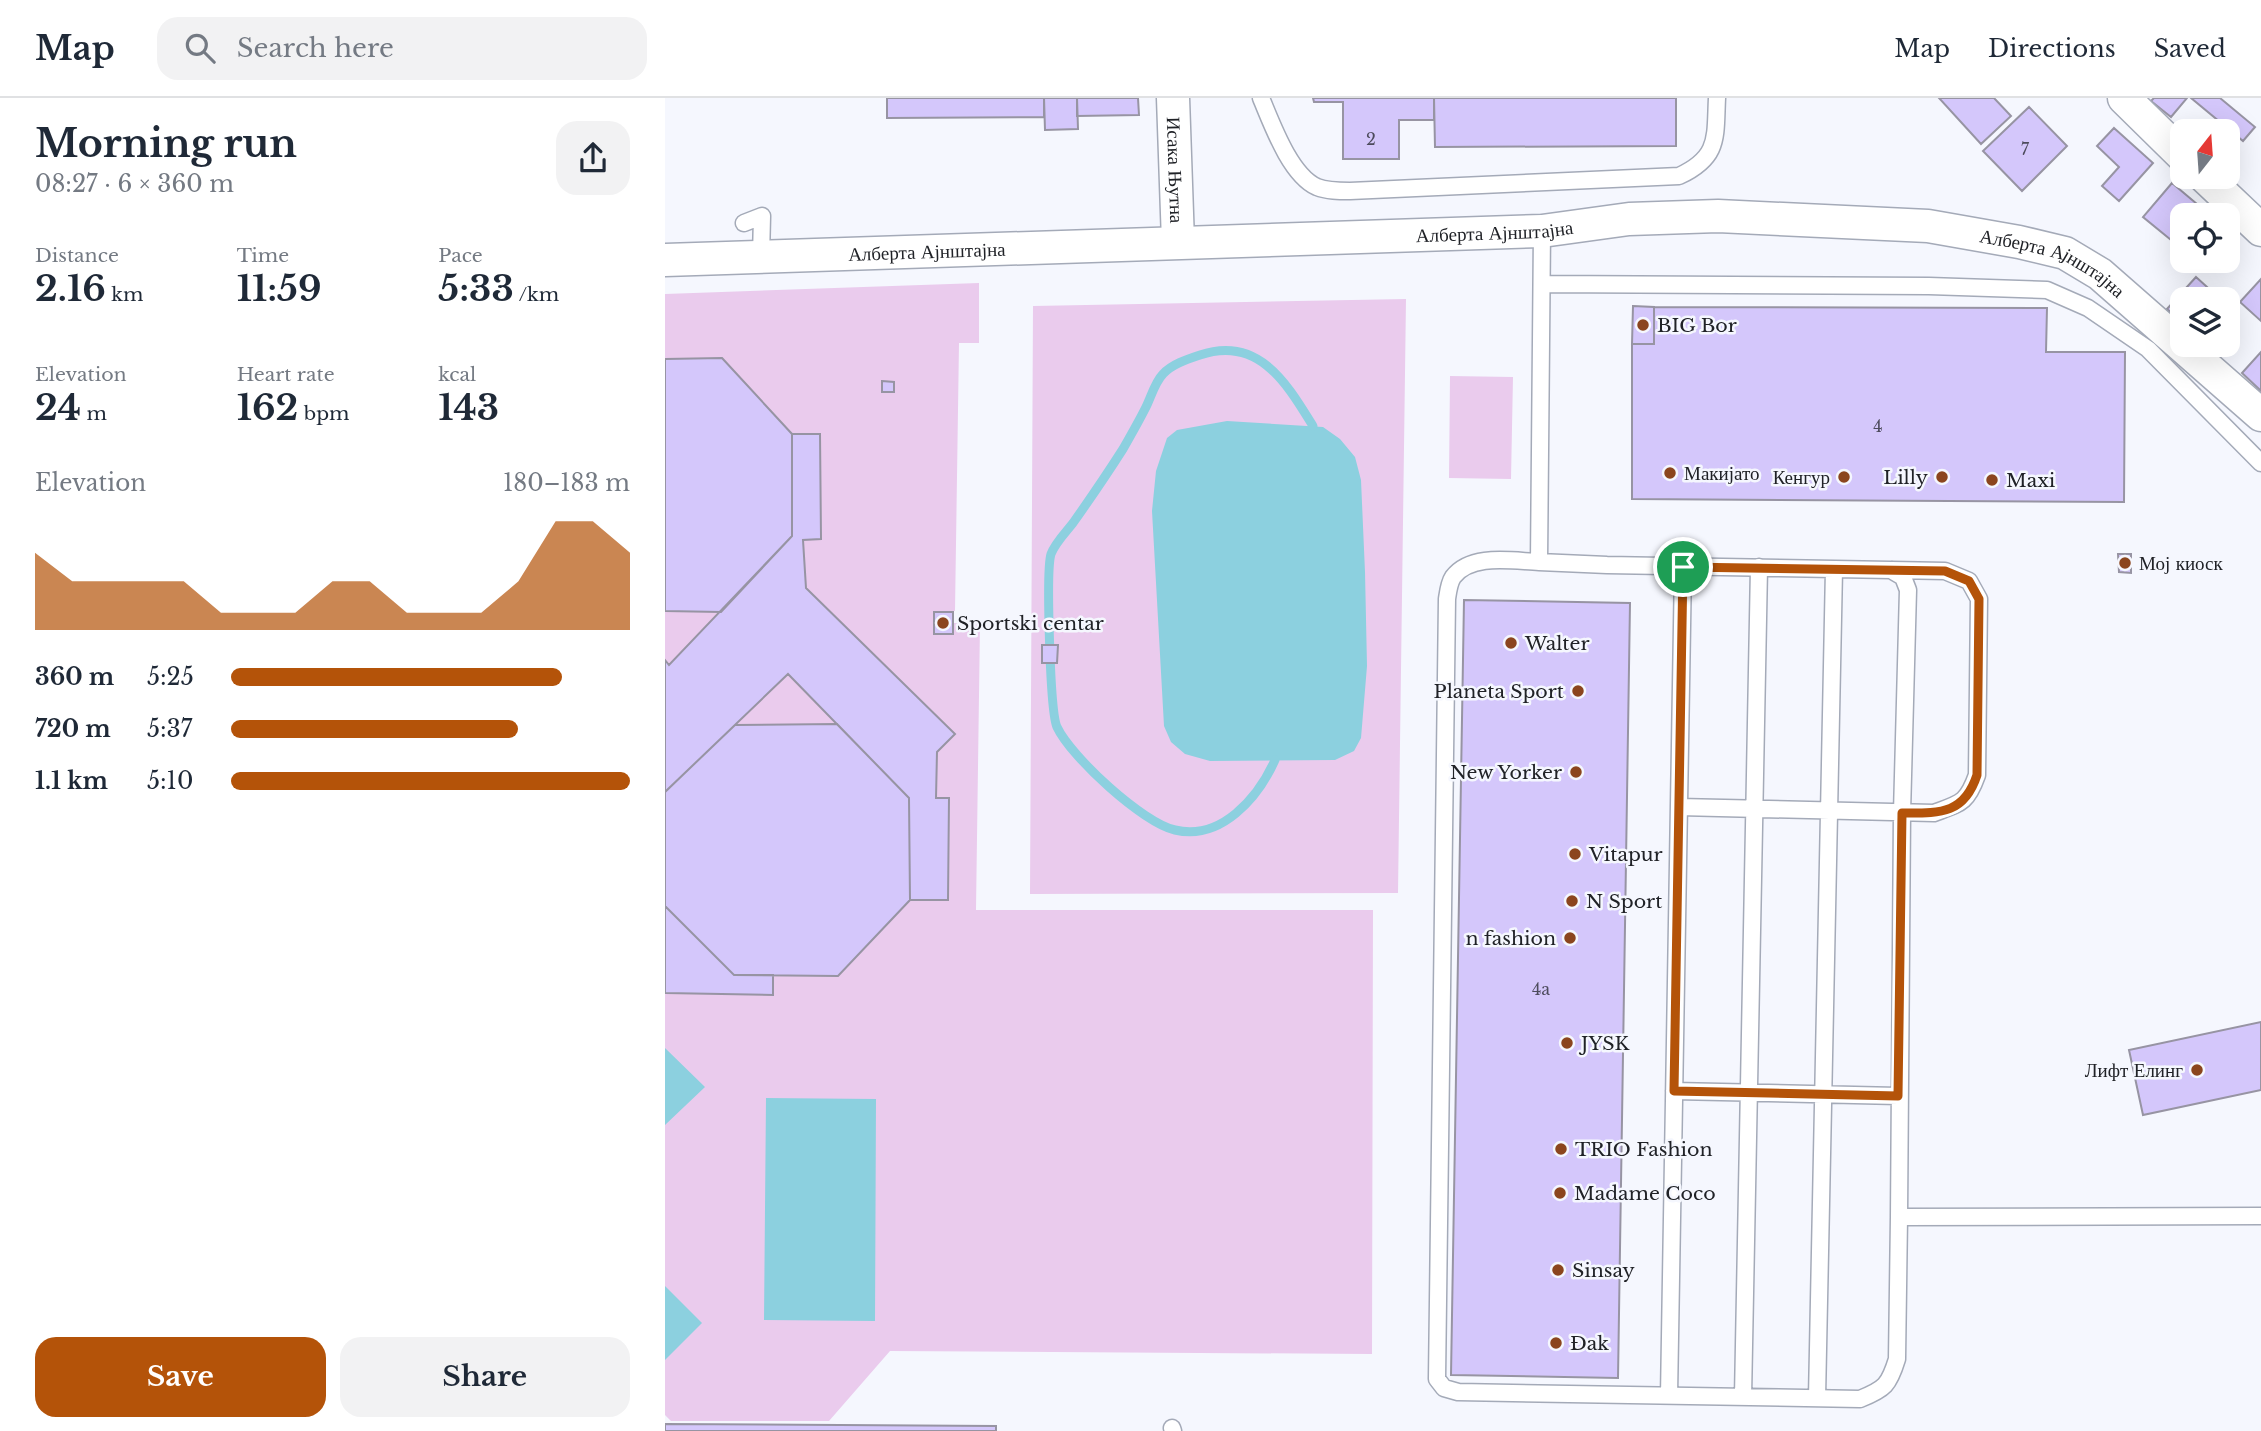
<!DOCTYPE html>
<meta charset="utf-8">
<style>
body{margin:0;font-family:"Libre Baskerville",serif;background:#f2f2f3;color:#1f2937;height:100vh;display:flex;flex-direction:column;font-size:26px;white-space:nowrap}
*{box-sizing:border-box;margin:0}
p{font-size:23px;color:#747a83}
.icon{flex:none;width:38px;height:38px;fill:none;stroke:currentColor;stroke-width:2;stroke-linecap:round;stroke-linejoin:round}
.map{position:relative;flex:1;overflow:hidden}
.side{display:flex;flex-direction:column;background:#fff;width:665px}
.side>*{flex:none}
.needle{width:46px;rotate:17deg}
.fabs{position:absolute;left:1505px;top:21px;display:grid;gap:14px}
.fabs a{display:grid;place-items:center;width:70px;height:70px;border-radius:14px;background:#fff;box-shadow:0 7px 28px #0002;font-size:35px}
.pin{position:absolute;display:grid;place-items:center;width:60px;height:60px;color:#fff;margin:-30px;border:4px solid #fff;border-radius:50%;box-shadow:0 2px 7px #0007}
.round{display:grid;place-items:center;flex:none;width:74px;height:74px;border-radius:21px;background:#f2f2f3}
.headline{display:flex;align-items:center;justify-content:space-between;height:119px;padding:0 35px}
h1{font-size:38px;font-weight:700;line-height:52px}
.stats{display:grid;grid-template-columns:repeat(3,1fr);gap:10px;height:119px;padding:7px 35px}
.stats div{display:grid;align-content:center}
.stats b{font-size:35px;font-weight:700}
.stats small{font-size:19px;font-weight:400}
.stats p{font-size:19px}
.chart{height:196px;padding:14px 35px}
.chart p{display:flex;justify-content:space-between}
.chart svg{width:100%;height:126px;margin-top:7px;fill:#b45309;opacity:.7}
.primary-button{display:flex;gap:14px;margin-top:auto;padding:14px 35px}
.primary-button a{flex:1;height:80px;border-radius:21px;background:#b45309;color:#fff;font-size:28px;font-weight:700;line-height:80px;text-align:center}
.primary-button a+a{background:#f2f2f3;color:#1f2937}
ul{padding:0 35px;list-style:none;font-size:23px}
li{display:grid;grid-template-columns:112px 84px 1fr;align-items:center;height:52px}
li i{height:18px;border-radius:9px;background:#b45309}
header{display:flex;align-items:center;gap:42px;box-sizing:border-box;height:98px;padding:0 35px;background:#fff;border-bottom:2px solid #e0e1e3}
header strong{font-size:33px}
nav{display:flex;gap:38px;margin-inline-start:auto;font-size:24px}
.search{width:490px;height:63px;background:#f2f2f3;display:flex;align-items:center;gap:18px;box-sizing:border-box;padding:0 24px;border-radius:21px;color:#747a83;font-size:26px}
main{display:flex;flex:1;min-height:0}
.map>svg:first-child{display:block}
</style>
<header>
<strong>Map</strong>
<div class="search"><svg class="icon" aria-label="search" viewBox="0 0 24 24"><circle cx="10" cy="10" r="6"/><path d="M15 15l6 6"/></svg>Search here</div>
<nav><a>Map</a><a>Directions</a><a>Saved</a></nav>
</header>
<main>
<section class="side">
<div class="headline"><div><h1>Morning run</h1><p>08:27 · 6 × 360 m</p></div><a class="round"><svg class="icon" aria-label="share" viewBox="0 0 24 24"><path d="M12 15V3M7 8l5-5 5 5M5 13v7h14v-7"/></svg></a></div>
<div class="stats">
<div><p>Distance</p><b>2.16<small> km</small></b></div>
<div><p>Time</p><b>11:59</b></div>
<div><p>Pace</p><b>5:33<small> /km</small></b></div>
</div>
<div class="stats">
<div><p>Elevation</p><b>24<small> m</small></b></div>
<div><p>Heart rate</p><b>162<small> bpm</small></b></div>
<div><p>kcal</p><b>143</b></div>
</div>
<div class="chart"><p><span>Elevation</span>180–183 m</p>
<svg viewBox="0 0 160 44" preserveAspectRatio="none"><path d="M0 44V17L10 27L20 27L30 27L40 27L50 38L60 38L70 38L80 27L90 27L100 38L110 38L120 38L130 27L140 6L150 6L160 17V44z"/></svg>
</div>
<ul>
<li><b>360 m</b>5:25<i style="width:83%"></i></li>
<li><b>720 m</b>5:37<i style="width:72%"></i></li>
<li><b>1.1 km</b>5:10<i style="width:100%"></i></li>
</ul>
<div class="primary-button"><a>Save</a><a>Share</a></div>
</section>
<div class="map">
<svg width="1596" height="1333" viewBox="0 0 1596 1333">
<rect width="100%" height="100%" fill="#f5f7fe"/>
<path fill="#eacbed" d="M 314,185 L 314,245 L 294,245 L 290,513 L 268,513 L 269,537 L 288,537 L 289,525 L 315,526 L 311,812 L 708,812 L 707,1256 L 225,1253 L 164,1323 L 6,1323 L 0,1317 L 0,196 Z
M 741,201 L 733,795 L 365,796 L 368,208 Z
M 785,278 L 848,279 L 846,381 L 784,380 Z"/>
<path fill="#8cd0df" d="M 562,323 L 658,329 L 675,341 L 690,359 L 696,382 L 700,474 L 702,568 L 696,640 L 689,653 L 670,662 L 545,663 L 520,656 L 506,644 L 499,628 L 487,413 L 491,373 L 502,340 L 512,332 Z
M 0,950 L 40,989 L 0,1027 Z
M 101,1000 L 211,1001 L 210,1223 L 99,1222 Z
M 0,1188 L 37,1225 L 0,1262 Z"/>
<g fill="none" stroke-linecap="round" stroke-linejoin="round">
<path stroke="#8cd0df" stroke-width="9" d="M 610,662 C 593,700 556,743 510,732 C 478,725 406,659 392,629 C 385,614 381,472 386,456 C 390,445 401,434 408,425 C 425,401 442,376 458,351 C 466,337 474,323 481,309 C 486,299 490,284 498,276 C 507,266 523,261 535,257 C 594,237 622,286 648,328"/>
</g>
<path fill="#d4c7fb" stroke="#9794a3" stroke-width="2" d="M 222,0 L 379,0 L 379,19 L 222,20 Z
M 379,0 L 412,0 L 413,31 L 380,32 Z
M 412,0 L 473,0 L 474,17 L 412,18 Z
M 648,0 L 769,0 L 769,22 L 734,22 L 734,61 L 678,61 L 678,4 L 649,4 Z
M 769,0 L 1011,0 L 1011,48 L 770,49 Z
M 1274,0 L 1329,0 L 1346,18 L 1316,46 Z
M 1489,0 L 1522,0 L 1506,19 L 1486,3 Z
M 1526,0 L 1555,0 L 1590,29 L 1578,43 Z
M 1364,9 L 1402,48 L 1357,93 L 1318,53 Z
M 1449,30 L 1488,65 L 1454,103 L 1437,88 L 1454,69 L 1432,48 Z
M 1507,85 L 1545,117 L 1517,117 L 1517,151 L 1478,119 Z
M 1531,179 L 1552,198 L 1549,201 L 1517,201 L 1517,224 L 1502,211 Z
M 1596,181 L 1596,223 L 1575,204 Z
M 968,208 L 989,209 L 989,246 L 967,246 Z
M 989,209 L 1382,210 L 1381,254 L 1460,254 L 1459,404 L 967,401 L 967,246 L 989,246 Z
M 1596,254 L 1596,293 L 1577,275 Z
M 57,260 L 127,336 L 127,438 L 56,514 L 0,513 L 0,261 Z
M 217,283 L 229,284 L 229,294 L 217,294 Z
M 127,336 L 155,336 L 156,441 L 138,442 L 141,490 L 290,636 L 272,654 L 271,700 L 284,700 L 283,802 L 245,802 L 244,700 L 123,576 L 0,694 L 0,562 L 4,567 L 127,438 Z
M 1453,456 L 1466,456 L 1466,475 L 1454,474 Z
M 799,502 L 965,505 L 953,1280 L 786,1277 Z
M 269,514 L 288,514 L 288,536 L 269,536 Z
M 377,547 L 393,547 L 392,565 L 377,565 Z
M 172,626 L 244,700 L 245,802 L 173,878 L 69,877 L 0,808 L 0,694 L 70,627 Z
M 0,808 L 69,877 L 108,877 L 108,897 L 0,895 Z
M 1596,924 L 1596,992 L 1478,1017 L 1464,952 Z
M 0,1326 L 331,1328 L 331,1333 L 0,1333 Z"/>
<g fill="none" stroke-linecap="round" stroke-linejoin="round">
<defs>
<path id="service" d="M 596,0 C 607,26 625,77 652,89 C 662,93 674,93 685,93 L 1014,78 C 1055,59 1050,39 1052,0
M 79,125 L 97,118 L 96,159
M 877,133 L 874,464 L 942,467 L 1226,472 L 1238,479 L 1243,492 L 1237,715 L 1234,1119 L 1596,1118
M 877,186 L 1264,188 L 1382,192 L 1423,210 L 1483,251 L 1596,365
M 874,464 C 847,463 806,455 788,479 C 784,485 783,494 782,501 L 772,1281 L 779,1290 L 793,1294 L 1195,1301 C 1220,1291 1224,1287 1232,1261 L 1234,1119
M 1014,709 L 1269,715 C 1296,705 1302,705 1312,677 L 1314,501 L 1304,483 L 1280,473 L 1227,472
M 1009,993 L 1233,998
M 1004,1298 L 1018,469
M 1078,1299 L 1094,469
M 1152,1300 L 1169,471
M 507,1330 L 508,1333"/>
<g id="minor">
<path id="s1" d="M 508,0 L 513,144"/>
<path d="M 1459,0 L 1517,57"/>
<path d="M 1540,79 L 1596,132"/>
<path id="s2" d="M 0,162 L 877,133 L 964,121 L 1053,118 L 1263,128 L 1354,144 L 1400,155 L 1435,176 L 1596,317"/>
</g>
</defs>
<use href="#service" stroke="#a4aab8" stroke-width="19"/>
<use href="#minor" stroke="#a4aab8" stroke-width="35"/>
<use href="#service" stroke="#fff" stroke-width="16"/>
<use href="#minor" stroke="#fff" stroke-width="32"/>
</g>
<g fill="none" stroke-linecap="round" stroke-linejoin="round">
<defs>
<path id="route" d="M 1018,469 L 1280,473 L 1304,483 L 1314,501 L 1312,677 C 1299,717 1274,715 1237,715 L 1233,998 L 1009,993 Z"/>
</defs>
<use href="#route" stroke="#fff" stroke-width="14"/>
<use href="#route" stroke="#b45309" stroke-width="9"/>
</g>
<g fill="#8b451e" stroke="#f5f7fe" stroke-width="2.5">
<circle cx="978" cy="227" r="7"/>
<circle cx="1005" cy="375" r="7"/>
<circle cx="1179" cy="379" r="7"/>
<circle cx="1277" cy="379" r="7"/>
<circle cx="1327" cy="382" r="7"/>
<circle cx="1460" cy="465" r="7"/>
<circle cx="278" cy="525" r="7"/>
<circle cx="846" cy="545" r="7"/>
<circle cx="913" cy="593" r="7"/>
<circle cx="911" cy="674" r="7"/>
<circle cx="910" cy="756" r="7"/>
<circle cx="907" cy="803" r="7"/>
<circle cx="905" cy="840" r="7"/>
<circle cx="902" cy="945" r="7"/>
<circle cx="1532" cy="972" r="7"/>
<circle cx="896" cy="1051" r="7"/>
<circle cx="895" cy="1095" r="7"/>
<circle cx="893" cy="1172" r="7"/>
<circle cx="891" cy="1245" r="7"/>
</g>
<g text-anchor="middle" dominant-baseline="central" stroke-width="5" stroke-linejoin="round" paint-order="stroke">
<g font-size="16" fill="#4d4b5c">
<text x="706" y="41">2</text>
<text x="1360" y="51">7</text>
<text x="1213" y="328">4</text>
<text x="876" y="891">4a</text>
</g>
<g font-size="19" fill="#202227" stroke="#f5f7fe">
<text stroke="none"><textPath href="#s1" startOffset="72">Исака Њутна</textPath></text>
<text stroke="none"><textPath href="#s2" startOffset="830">Алберта Ајнштајна</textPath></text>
<text stroke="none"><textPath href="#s2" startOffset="262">Алберта Ајнштајна</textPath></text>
<text stroke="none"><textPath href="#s2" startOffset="1396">Алберта Ајнштајна</textPath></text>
</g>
<g font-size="19" fill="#202227" stroke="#f5f7fe" text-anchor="start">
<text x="992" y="227">BIG Bor</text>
<text x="1019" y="375">Макијато</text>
<text x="1165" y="379" text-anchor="end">Кенгур</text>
<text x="1263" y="379" text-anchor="end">Lilly</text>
<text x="1341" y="382">Maxi</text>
<text x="1474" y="465">Мој киоск</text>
<text x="292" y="525">Sportski centar</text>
<text x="860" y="545">Walter</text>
<text x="899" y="593" text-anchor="end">Planeta Sport</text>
<text x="897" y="674" text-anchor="end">New Yorker</text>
<text x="924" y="756">Vitapur</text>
<text x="921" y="803">N Sport</text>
<text x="891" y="840" text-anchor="end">n fashion</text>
<text x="916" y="945">JYSK</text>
<text x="1518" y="972" text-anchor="end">Лифт Елинг</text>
<text x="910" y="1051">TRIO Fashion</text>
<text x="909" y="1095">Madame Coco</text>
<text x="907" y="1172">Sinsay</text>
<text x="905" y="1245">Đak</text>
</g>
</g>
</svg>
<div class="fabs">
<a><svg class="needle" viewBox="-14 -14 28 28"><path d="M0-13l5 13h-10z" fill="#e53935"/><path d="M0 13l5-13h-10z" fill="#747a83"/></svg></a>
<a><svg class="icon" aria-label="locate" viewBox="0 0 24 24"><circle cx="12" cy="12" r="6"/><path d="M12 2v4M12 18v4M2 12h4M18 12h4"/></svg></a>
<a><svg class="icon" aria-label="layers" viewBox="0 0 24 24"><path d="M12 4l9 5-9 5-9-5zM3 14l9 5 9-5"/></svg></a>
</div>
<div class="pin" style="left:1018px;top:469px;background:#1e9e55"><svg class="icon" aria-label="arrive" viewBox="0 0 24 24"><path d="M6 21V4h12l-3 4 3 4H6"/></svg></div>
</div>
</main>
